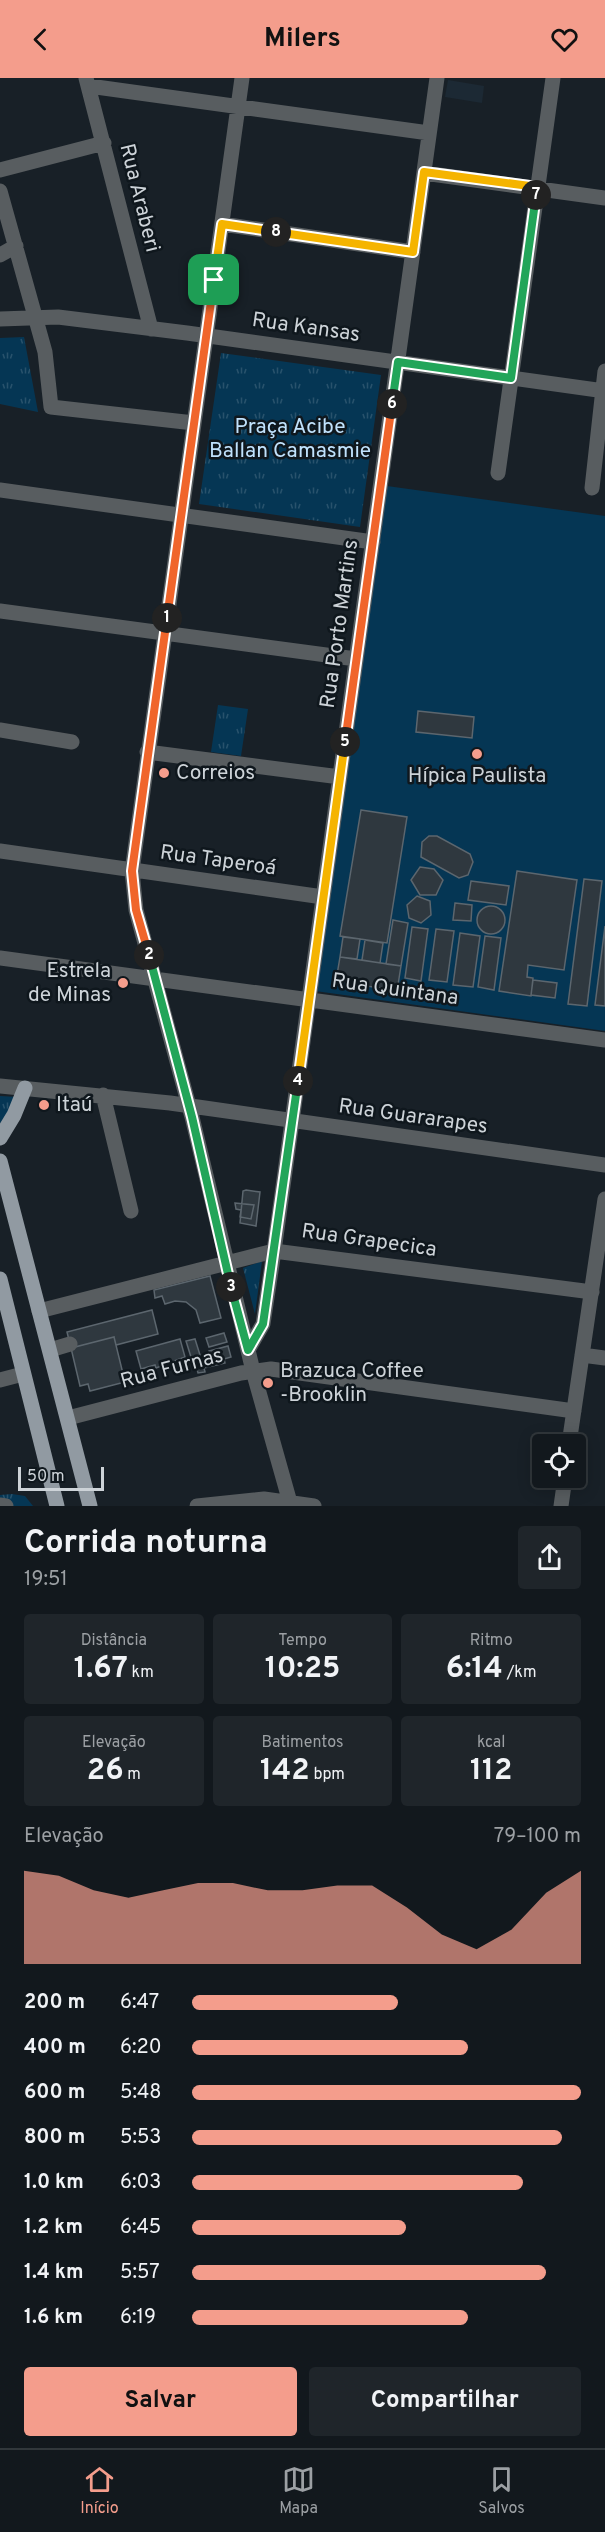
<!DOCTYPE html>
<html lang="pt">
<meta charset="utf-8">
<style>
body{margin:0;font-family:Overpass,sans-serif;background:#1f252a;color:#f1f3f6;height:100vh;display:flex;flex-direction:column;font-size:22px;white-space:nowrap}
*{box-sizing:border-box;margin:0}
p{font-size:20px;color:#9ca0a4}
.icon{flex:none;width:33px;height:33px;fill:none;stroke:currentColor;stroke-width:2;stroke-linecap:round;stroke-linejoin:round}
.map{position:relative;height:1428px;overflow:hidden}
.details{display:flex;flex-direction:column;background:#12181d;flex:1}
.details>*{flex:none}
.fabs{position:absolute;left:532px;top:1356px;display:grid;gap:12px}
.fabs a{display:grid;place-items:center;width:54px;height:54px;border-radius:6px;background:#12181d;box-shadow:0 3px 15px #0003,0 0 0 2px #31373b;font-size:30px}
.scale{position:absolute;left:18px;bottom:15px;width:86px;box-sizing:border-box;padding-left:6px;border:3px solid #cdd3d8;border-top:0;font-size:16px;line-height:21px;white-space:nowrap;color:#cdd3d8;-webkit-text-stroke:4px #0f171d;paint-order:stroke}
.pin{position:absolute;display:grid;place-items:center;width:51px;height:51px;color:#fff;margin:-26px;border-radius:12px;box-shadow:0 3px 9px #0006}
.km{position:absolute;width:30px;height:30px;margin:-15px;border-radius:50%;background:#222;color:#fff;font-size:16px;line-height:30px;text-align:center}
.round{display:grid;place-items:center;flex:none;width:63px;height:63px;border-radius:6px;background:#1f252a}
.summary{display:flex;align-items:center;justify-content:space-between;height:102px;padding:0 24px}
h1{font-size:33px;font-weight:700;line-height:45px}
.stats{display:grid;grid-template-columns:repeat(3,1fr);gap:9px;height:102px;padding:6px 24px}
.stats div{display:grid;align-content:center;border-radius:6px;background:#1f252a;text-align:center}
.stats b{font-size:30px;font-weight:700}
.stats small{font-size:16px;font-weight:400}
.stats p{font-size:16px}
.chart{height:168px;padding:12px 24px}
.chart p{display:flex;justify-content:space-between}
.chart svg{width:100%;height:108px;margin-top:6px;fill:#f49d8c;opacity:.7}
.button{display:flex;gap:12px;margin-top:auto;padding:12px 24px}
.button a{flex:1;height:69px;border-radius:6px;background:#f49d8c;color:#111;font-size:24px;font-weight:700;line-height:69px;text-align:center}
.button a+a{background:#1f252a;color:#f1f3f6}
ul{padding:0 24px;list-style:none;font-size:20px}
li{display:grid;grid-template-columns:96px 72px 1fr;align-items:center;height:45px}
li i{height:15px;border-radius:8px;background:#f49d8c}
header{display:flex;justify-content:space-between;align-items:center;height:78px;padding:0 24px;background:#f49d8c;color:#111;font-size:27px;font-weight:700}
.menu{display:flex;justify-content:space-around;align-items:center;height:84px;border-top:2px solid #31373b;background:#12181d;font-size:16px;color:#9ca0a4}
.menu a{display:grid;justify-items:center;gap:3px}
.menu .on{color:#f49d8c}
.map>svg:first-child{display:block}
</style>
<header><svg class="icon" aria-label="back" viewBox="0 0 24 24"><path d="M15 5l-7 7 7 7"/></svg>Milers<svg class="icon" aria-label="heart" viewBox="0 0 24 24"><path d="M12 20l-8-8c-3-5 5-10 8-4 3-6 11-1 8 4z"/></svg></header>
<div class="map">
<svg width="605" height="1428" viewBox="0 0 605 1428">
<defs>
<pattern id="grass-tufts" width="24" height="20" patternUnits="userSpaceOnUse" patternTransform="scale(1.5)"><rect width="24" height="20" fill="#053654"/><path d="M3 7l-1-3M5 7V3M7 7l1-3M15 17l-1-3M17 17v-4M19 17l1-3" fill="none" stroke="#28526c"/></pattern>
</defs>
<rect width="100%" height="100%" fill="#182027"/>
<path fill="#1c2934" d="M 448,2 L 484,8 L 482,25 L 445,19 Z"/>
<path fill="url(#grass-tufts)" d="M 24,259 L 38,334 L 0,326 L 0,260 Z
M 221,275 L 381,297 L 360,449 L 199,426 Z
M 218,627 L 248,631 L 241,678 L 211,674 Z
M 0,1018 L 18,1019 L 0,1046 Z
M 262,1183 L 255,1236 L 243,1190 Z
M 12,1416 L 25,1418 L 33,1428 L 0,1428 L 0,1417 Z"/>
<path fill="#053654" d="M 387,408 L 605,438 L 605,953 L 315,913 Z"/>
<path fill="#2f383f" stroke="#5c666e" stroke-width="1.5" d="M 418,633 L 474,639 L 472,660 L 416,654 Z
M 361,732 L 407,739 L 387,865 L 340,858 Z
M 429,758 L 437,758 L 470,776 L 473,784 L 468,797 L 459,800 L 421,779 L 422,764 Z
M 420,789 L 434,791 L 443,802 L 436,817 L 420,817 L 411,802 Z
M 517,793 L 577,802 L 564,892 L 528,887 L 527,899 L 533,900 L 531,918 L 499,913 Z
M 584,801 L 602,803 L 587,928 L 568,926 Z
M 471,803 L 509,808 L 506,827 L 468,822 Z
M 417,818 L 430,823 L 431,837 L 421,845 L 409,840 L 407,827 Z
M 455,825 L 472,827 L 471,843 L 453,842 Z
M477 842a14 14 0 1 1 28 0a14 14 0 1 1-28 0Z
M 393,842 L 408,845 L 401,888 L 386,886 Z
M 605,848 L 605,928 L 595,927 Z
M 412,849 L 428,851 L 421,903 L 405,900 Z
M 436,851 L 454,853 L 447,904 L 429,902 Z
M 460,855 L 480,858 L 473,909 L 453,907 Z
M 485,858 L 501,860 L 494,912 L 478,909 Z
M 343,859 L 360,861 L 357,881 L 340,879 Z
M 365,862 L 383,865 L 380,885 L 362,882 Z
M 340,879 L 401,888 L 397,913 L 336,903 Z
M 533,902 L 557,905 L 555,920 L 531,917 Z
M 246,1112 L 260,1114 L 256,1148 L 240,1145 L 243,1113 Z
M 235,1125 L 254,1127 L 251,1141 L 240,1139 L 241,1132 L 236,1131 Z
M 210,1198 L 221,1240 L 200,1245 L 196,1232 L 186,1224 L 175,1223 L 165,1226 L 162,1218 L 155,1220 L 154,1212 Z
M 152,1232 L 158,1256 L 116,1267 L 114,1259 L 71,1270 L 67,1254 Z
M 224,1255 L 227,1264 L 209,1269 L 206,1260 Z
M 114,1259 L 125,1304 L 90,1313 L 88,1306 L 80,1308 L 71,1270 Z
M 180,1261 L 185,1279 L 156,1290 L 155,1287 L 141,1291 L 136,1273 Z
M 195,1261 L 200,1277 L 191,1279 L 186,1263 Z
M 228,1268 L 231,1279 L 224,1281 L 225,1285 L 204,1290 L 205,1294 L 198,1295 L 195,1283 L 211,1279 L 209,1273 Z"/>
<g fill="none" stroke-linecap="round" stroke-linejoin="round">
<path stroke="#585d60" stroke-width="15" d="M 86,0 L 151,251
M 242,0 L 132,793 L 136,832 L 192,1039 L 253,1293 L 291,1428
M 89,8 L 429,55
M 0,92 L 104,65
M 424,95 L 605,120
M 0,113 L 45,274 L 51,329 L 194,345
M 222,146 L 413,174
M 0,177 L 16,168
M 0,241 L 58,239 L 187,255 L 605,313
M 498,395 L 553,0
M 592,410 L 605,293
M 0,412 L 373,464
M 0,533 L 356,581
M 0,652 L 72,664
M 147,674 L 340,699
M 0,773 L 323,819
M 0,880 L 605,962
M 0,1008 L 170,1025 L 605,1087
M 103,1017 L 131,1133
M 39,1233 L 274,1173 L 592,1214
M 50,1272 L 70,1266
M 248,1272 L 263,1246 L 274,1173 L 437,0
M 582,1277 L 605,1280
M 0,1302 L 23,1296
M 68,1340 L 241,1295 L 271,1291 L 574,1333
M 569,1366 L 605,1121
M 0,1427 L 6,1428
M 197,1428 L 264,1421 L 314,1428
M 561,1428 L 565,1400"/>
<path stroke="#919aa2" stroke-width="15" d="M 0,1060 L 14,1037 L 25,1010
M 0,1083 L 90,1428
M 0,1201 L 57,1428"/>
</g>
<g fill="none" stroke-linecap="round" stroke-linejoin="round">
<defs>
<path id="split-1" d="M 167,540 L 214,202"/>
<path id="split-2" d="M 149,877 L 136,832 L 132,793 L 167,540"/>
<path id="split-3" d="M 149,877 L 192,1039 L 231,1209"/>
<path id="split-4" d="M 231,1209 L 248,1272 L 263,1246 L 298,1003"/>
<path id="split-5" d="M 298,1003 L 345,664"/>
<path id="split-6" d="M 345,664 L 392,326"/>
<path id="split-7" d="M 392,326 L 398,284 L 511,300 L 536,117"/>
<path id="split-8" d="M 276,154 L 413,174 L 424,94 L 537,109 L 536,117"/>
<path id="split-9" d="M 214,202 L 222,146 L 276,154"/>
</defs>
<use href="#split-1" stroke="#fff" stroke-width="12"/>
<use href="#split-2" stroke="#fff" stroke-width="12"/>
<use href="#split-3" stroke="#fff" stroke-width="12"/>
<use href="#split-4" stroke="#fff" stroke-width="12"/>
<use href="#split-5" stroke="#fff" stroke-width="12"/>
<use href="#split-6" stroke="#fff" stroke-width="12"/>
<use href="#split-7" stroke="#fff" stroke-width="12"/>
<use href="#split-8" stroke="#fff" stroke-width="12"/>
<use href="#split-9" stroke="#fff" stroke-width="12"/>
<use href="#split-1" stroke="#f0652b" stroke-width="8"/>
<use href="#split-2" stroke="#f0652b" stroke-width="8"/>
<use href="#split-3" stroke="#22a559" stroke-width="8"/>
<use href="#split-4" stroke="#22a559" stroke-width="8"/>
<use href="#split-5" stroke="#f5b400" stroke-width="8"/>
<use href="#split-6" stroke="#f0652b" stroke-width="8"/>
<use href="#split-7" stroke="#22a559" stroke-width="8"/>
<use href="#split-8" stroke="#f5b400" stroke-width="8"/>
<use href="#split-9" stroke="#f5b400" stroke-width="8"/>
</g>
<g fill="#f49d8c" stroke="#0f171d" stroke-width="2">
<circle cx="477" cy="676" r="6"/>
<circle cx="164" cy="695" r="6"/>
<circle cx="123" cy="905" r="6"/>
<circle cx="44" cy="1027" r="6"/>
<circle cx="268" cy="1305" r="6"/>
</g>
<g text-anchor="middle" dominant-baseline="central" stroke-width="5" stroke-linejoin="round" paint-order="stroke">
<g font-size="21" fill="#cdd3d8" stroke="#0f171d">
<text transform="translate(139 120) rotate(76)">Rua Araberi</text>
<text transform="translate(306 250) rotate(8)">Rua Kansas</text>
<text transform="translate(340 546) rotate(-82)">Rua Porto Martins</text>
<text transform="translate(218 783) rotate(8)">Rua Taperoá</text>
<text transform="translate(395 912) rotate(8)">Rua Quintana</text>
<text transform="translate(413 1039) rotate(8)">Rua Guararapes</text>
<text transform="translate(369 1163) rotate(8)">Rua Grapecica</text>
<text transform="translate(172 1291) rotate(-15)">Rua Furnas</text>
</g>
<g font-size="21" fill="#c0e2fd" stroke="#0f171d">
<text x="290" y="349">Praça Acibe<tspan x="290" dy="24">Ballan Camasmie</tspan></text>
</g>
<g font-size="21" fill="#cdd3d8" stroke="#0f171d" text-anchor="start">
<text x="176" y="695">Correios</text>
<text x="477" y="698" text-anchor="middle">Hípica Paulista</text>
<text x="111" y="893" text-anchor="end">Estrela<tspan x="111" dy="24">de Minas</tspan></text>
<text x="56" y="1027">Itaú</text>
<text x="280" y="1293">Brazuca Coffee<tspan x="280" dy="24">-Brooklin</tspan></text>
</g>
</g>
</svg>
<div class="fabs">
<a><svg class="icon" aria-label="locate" viewBox="0 0 24 24"><circle cx="12" cy="12" r="6"/><path d="M12 2v4M12 18v4M2 12h4M18 12h4"/></svg></a>
</div>
<div class="scale">50 m</div>
<div class="pin" style="left:214px;top:202px;background:#1e9e55"><svg class="icon" aria-label="arrive" viewBox="0 0 24 24"><path d="M6 21V4h12l-3 4 3 4H6"/></svg></div>
<b class="km" style="left:167px;top:540px">1</b>
<b class="km" style="left:149px;top:877px">2</b>
<b class="km" style="left:231px;top:1209px">3</b>
<b class="km" style="left:298px;top:1003px">4</b>
<b class="km" style="left:345px;top:664px">5</b>
<b class="km" style="left:392px;top:326px">6</b>
<b class="km" style="left:536px;top:117px">7</b>
<b class="km" style="left:276px;top:154px">8</b>
</div>
<section class="details">
<div class="summary"><div><h1>Corrida noturna</h1><p>19:51</p></div><a class="round"><svg class="icon" aria-label="share" viewBox="0 0 24 24"><path d="M12 15V3M7 8l5-5 5 5M5 13v7h14v-7"/></svg></a></div>
<div class="stats">
<div><p>Distância</p><b>1.67<small> km</small></b></div>
<div><p>Tempo</p><b>10:25</b></div>
<div><p>Ritmo</p><b>6:14<small> /km</small></b></div>
</div>
<div class="stats">
<div><p>Elevação</p><b>26<small> m</small></b></div>
<div><p>Batimentos</p><b>142<small> bpm</small></b></div>
<div><p>kcal</p><b>112</b></div>
</div>
<div class="chart"><p><span>Elevação</span>79–100 m</p>
<svg viewBox="0 0 160 44" preserveAspectRatio="none"><path d="M0 44V6L10 8L20 14L30 17L40 14L50 11L60 11L70 14L80 14L90 12L100 12L110 21L120 32L130 38L140 30L150 15L160 6V44z"/></svg>
</div>
<ul>
<li><b>200 m</b>6:47<i style="width:53%"></i></li>
<li><b>400 m</b>6:20<i style="width:71%"></i></li>
<li><b>600 m</b>5:48<i style="width:100%"></i></li>
<li><b>800 m</b>5:53<i style="width:95%"></i></li>
<li><b>1.0 km</b>6:03<i style="width:85%"></i></li>
<li><b>1.2 km</b>6:45<i style="width:55%"></i></li>
<li><b>1.4 km</b>5:57<i style="width:91%"></i></li>
<li><b>1.6 km</b>6:19<i style="width:71%"></i></li>
</ul>
<div class="button"><a>Salvar</a><a>Compartilhar</a></div>
</section>
<nav class="menu">
<a class="on"><svg class="icon" aria-label="home" viewBox="0 0 24 24"><path d="M3 11l9-7 9 7M6 9v11h12V9"/></svg>Início</a>
<a><svg class="icon" aria-label="map" viewBox="0 0 24 24"><path d="M3 6l6-2 6 2 6-2v14l-6 2-6-2-6 2zM9 4v14M15 6v14"/></svg>Mapa</a>
<a><svg class="icon" aria-label="saved" viewBox="0 0 24 24"><path d="M7 4h10v16l-5-4-5 4z"/></svg>Salvos</a>
</nav>
